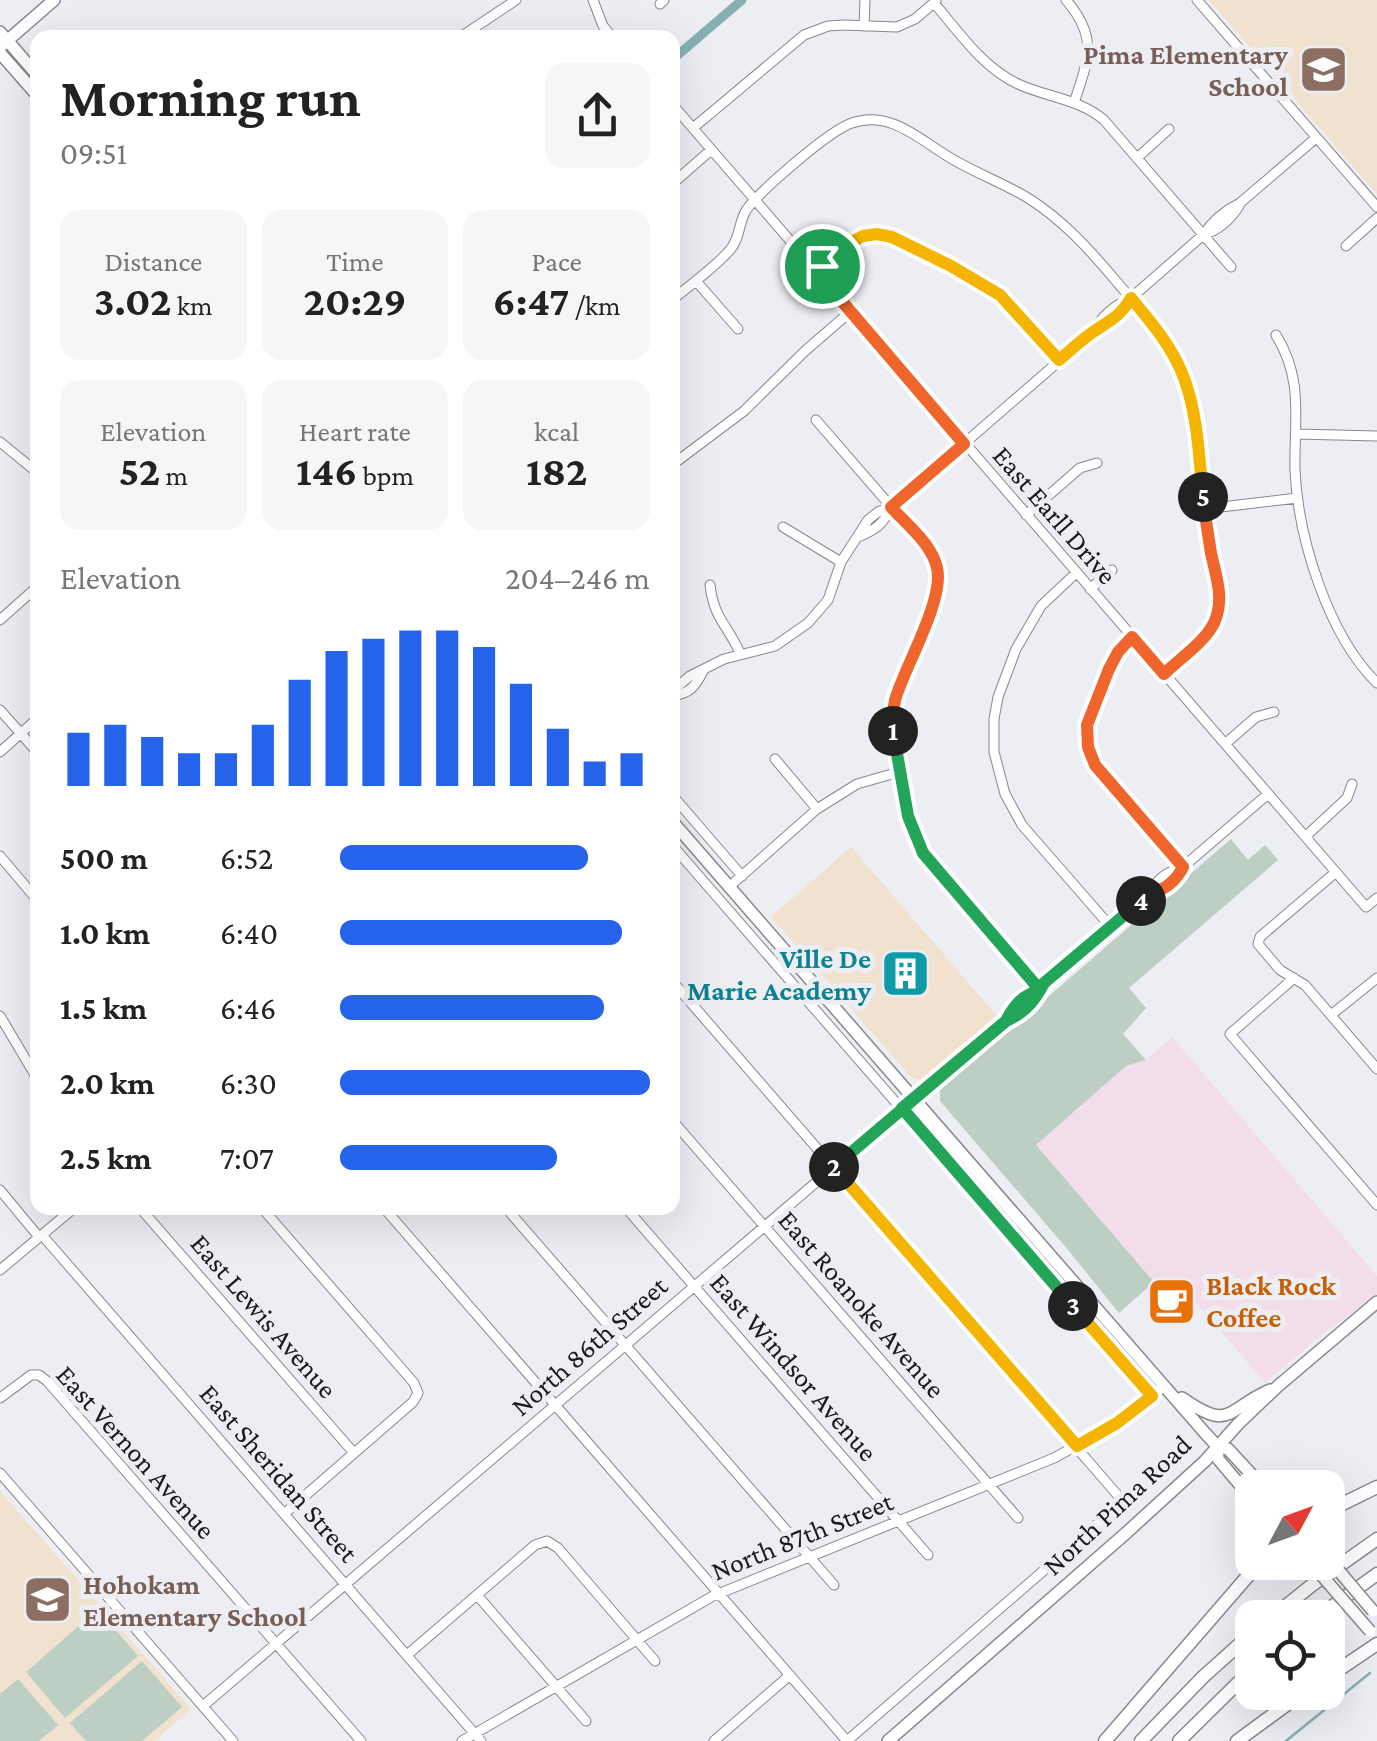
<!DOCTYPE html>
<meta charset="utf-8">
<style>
body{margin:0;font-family:"Crimson Pro",serif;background:#f6f6f6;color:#222;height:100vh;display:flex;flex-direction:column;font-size:38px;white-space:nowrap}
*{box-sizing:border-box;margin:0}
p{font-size:32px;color:#767676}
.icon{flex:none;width:55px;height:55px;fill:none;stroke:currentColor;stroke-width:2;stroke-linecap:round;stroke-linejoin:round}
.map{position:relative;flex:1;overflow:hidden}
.side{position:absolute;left:30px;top:30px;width:650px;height:1185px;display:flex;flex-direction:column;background:#fff;border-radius:20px;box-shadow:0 10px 40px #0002}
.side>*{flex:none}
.needle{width:65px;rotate:49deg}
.controls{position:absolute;left:1235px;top:1470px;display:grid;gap:20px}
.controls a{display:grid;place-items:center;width:110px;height:110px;border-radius:20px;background:#fff;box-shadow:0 10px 40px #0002;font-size:50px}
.pin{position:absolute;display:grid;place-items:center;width:85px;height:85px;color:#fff;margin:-42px;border:5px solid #fff;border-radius:50%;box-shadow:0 2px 10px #0007}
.km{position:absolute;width:50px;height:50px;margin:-25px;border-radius:50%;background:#222;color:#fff;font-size:28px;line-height:50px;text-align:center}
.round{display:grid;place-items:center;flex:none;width:105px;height:105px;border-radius:20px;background:#f6f6f6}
.overview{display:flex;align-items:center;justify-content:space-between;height:170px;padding:0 30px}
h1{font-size:55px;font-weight:700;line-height:75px}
.figures{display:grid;grid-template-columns:repeat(3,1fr);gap:15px;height:170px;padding:10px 30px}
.figures div{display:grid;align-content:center;border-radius:20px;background:#f6f6f6;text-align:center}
.figures b{font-size:42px;font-weight:700}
.figures small{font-size:28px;font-weight:400}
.figures p{font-size:28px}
.chart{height:280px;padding:20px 30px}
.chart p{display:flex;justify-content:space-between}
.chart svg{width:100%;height:180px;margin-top:10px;stroke:#2563eb;stroke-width:6}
ul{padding:0 30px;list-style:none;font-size:32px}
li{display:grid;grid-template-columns:160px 120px 1fr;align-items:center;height:75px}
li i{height:25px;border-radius:12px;background:#2563eb}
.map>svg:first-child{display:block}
</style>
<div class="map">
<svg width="1377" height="1741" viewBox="0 0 1377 1741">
<rect width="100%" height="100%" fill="#eceef4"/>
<path fill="#f3ddeb" d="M 1172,1037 L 1377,1276 L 1377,1294 L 1351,1314 L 1331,1327 L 1265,1383 L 1183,1287 L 1170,1283 L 1165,1286 L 1159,1278 L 1154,1282 L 1036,1145 L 1126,1066 L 1146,1060 Z"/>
<path fill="#f1e1cf" d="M 1209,0 L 1377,0 L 1377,194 L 1330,140 Z
M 851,847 L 997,1016 L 920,1080 L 912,1078 L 771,917 Z
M 0,1491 L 191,1709 L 155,1741 L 0,1741 Z"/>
<path fill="#bccfc2" d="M 1231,839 L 1248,860 L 1265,845 L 1278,860 L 1129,988 L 1146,1008 L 1123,1034 L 1146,1060 L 1126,1066 L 1036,1145 L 1154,1282 L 1119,1313 L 1069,1251 L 940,1101 L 940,1090 Z
M 98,1609 L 138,1656 L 65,1718 L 26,1672 Z
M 142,1661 L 182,1707 L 142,1741 L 86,1741 L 70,1723 Z
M 18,1679 L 58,1725 L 39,1741 L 0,1741 L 0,1694 Z"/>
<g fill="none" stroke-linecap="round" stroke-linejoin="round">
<path stroke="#87afb1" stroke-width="2.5" d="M 1286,1741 L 1370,1673"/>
<path stroke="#87afb1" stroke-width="9" d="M 672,60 L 742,0"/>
<defs>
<path id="minor" d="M 593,0 L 603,26 L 613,38
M 1066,0 C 1099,38 1088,60 1074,103
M 1197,0 L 1377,207
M 934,3 C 959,32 982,67 1018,84 C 1046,97 1080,99 1104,120 L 1231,267
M 660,4 L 664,0
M 864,26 L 865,0
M 459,38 L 516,0
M 672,104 L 1366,907 L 1377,898
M 693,128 L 804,35 L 828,26 L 844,25 L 897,27 L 915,19 L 936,1
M 1137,158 L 1169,129
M 672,184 L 711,150
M 1203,235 C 1219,230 1230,220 1239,206
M 1346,246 L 1377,218
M 816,271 L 848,244 L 863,236 L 877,234 L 893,237 L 951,266 L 1000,295 L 1059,361
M 696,281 L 738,329
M 672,300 C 691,284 713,269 730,250 C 741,237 738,222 747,209 C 761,190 830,130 852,123 C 891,109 922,142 954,160 C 978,174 1005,184 1028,198 C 1063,220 1090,250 1116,281 C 1146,316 1176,350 1189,395 C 1200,433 1200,475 1205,515 C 1210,552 1232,599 1208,632 C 1196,648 1178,660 1163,673
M 1095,330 C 1102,315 1114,306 1129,299
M 1276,335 C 1304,380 1294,420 1295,470 C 1298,538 1328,635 1377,683
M 816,420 L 926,547 L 938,569 L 938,583 L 931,607 L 894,703 L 892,732 L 907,816 L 915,838 L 929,863 L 1040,990
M 1296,434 L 1377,436
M 0,442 L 38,473
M 672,465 L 744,411 L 805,351 L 850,312
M 1204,509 L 1297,498
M 1026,515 L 1080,468 L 1097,463
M 783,527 L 841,562
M 858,537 C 875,530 884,524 891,507
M 1076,573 L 1041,606 L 1016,649 L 998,697 L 994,719 L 994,752 L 1005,794 L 1022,825 L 1110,926
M 710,585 C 714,619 727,624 740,653
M 1090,589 L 1112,570
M 0,620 L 38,586
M 1132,637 L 1119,652 L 1109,669 L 1087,725 L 1089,747 L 1095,765 L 1183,867
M 674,695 C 690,694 696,685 703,671
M 672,697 L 678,686 L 690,676 L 724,659 L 775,646 L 808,623 L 828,600 L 841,562 L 868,520 L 878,512 L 891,507 L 1095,330 C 1111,324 1123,313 1131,298 L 1203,235 C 1213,220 1224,211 1240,203 L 1316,138
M 0,710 L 38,753
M 1225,744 L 1256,717 L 1274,712
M 0,752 L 38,718
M 775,759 L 817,809
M 672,795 L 742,876
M 1306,836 L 1347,798 L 1352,784
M 672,845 L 1152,1397
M 0,856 L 38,901
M 1336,872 L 1260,937 L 1258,944 L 1280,970 L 1305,985 L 1377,1069
M 729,887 L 817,809 L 857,784 L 899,772
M 1148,897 C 1155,880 1166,872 1183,867
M 1294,978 L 1230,1034 L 1377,1205
M 672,981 L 1121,1499 L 1117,1507 L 847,1741
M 1331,1015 L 1377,978
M 0,1016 L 38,1080
M 1006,1020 C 1015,1004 1023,995 1040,990
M 672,1120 L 1018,1518
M 0,1190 L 39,1237
M 140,1208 L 354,1453
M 262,1208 L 414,1383 L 418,1393 L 413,1402 L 284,1514
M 384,1208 L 847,1741
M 506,1208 L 834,1585
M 626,1208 L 928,1555
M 42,1235 L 481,1741
M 0,1270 L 74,1208
M 0,1398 L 31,1375 L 39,1375 L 47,1381 L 361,1741
M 0,1473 L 233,1741
M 477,1595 L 586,1721
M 407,1655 L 535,1545 L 547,1541 L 558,1548 L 655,1661
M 203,1706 L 1005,1021 L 1019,1015 L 1033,1003 L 1044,983 L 1135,903 L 1159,894 L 1177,879 L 1183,867 L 1268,794
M 462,1741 L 713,1596 L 1054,1458 L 1117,1423 L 1165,1386
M 714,1741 L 790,1675"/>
<path id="major" d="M 0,32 L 38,76
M 0,47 L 54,0
M 0,53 L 38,96
M 672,821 L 1205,1433 L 1217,1446 L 1228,1449 L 1264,1488
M 1182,1398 C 1231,1432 1225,1410 1270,1390
M 1217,1446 L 1218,1459 L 1252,1499
M 888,1741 L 1125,1534 L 1205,1461 L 1238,1424 L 1278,1386 L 1377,1302"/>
<path id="highway" d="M 1328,1511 L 1377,1487
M 1271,1618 L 1312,1585 L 1377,1539
M 1316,1618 L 1377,1574
M 1328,1677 L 1377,1644
M 1105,1741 L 1260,1562
M 1141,1741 L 1203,1677 L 1252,1633
M 1179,1741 L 1252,1669
M 1237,1741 L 1304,1692"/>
</defs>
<use href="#minor" stroke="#87888e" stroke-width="11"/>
<use href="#major" stroke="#87888e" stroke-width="14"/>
<use href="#highway" stroke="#87888e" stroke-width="15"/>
<use href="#minor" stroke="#fff" stroke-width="9"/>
<use href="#major" stroke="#fff" stroke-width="11"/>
<use href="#highway" stroke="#fff" stroke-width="12"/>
<defs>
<path id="major-bridge" d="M 1328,1558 L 1373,1611
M 1310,1562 L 1370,1631"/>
</defs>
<use href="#major-bridge" stroke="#87888e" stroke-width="14" stroke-linecap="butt"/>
<use href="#major-bridge" stroke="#fff" stroke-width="11"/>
</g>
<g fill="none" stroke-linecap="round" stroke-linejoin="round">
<defs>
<path id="split-1" d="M 822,266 L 816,271 L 964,444 L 891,507 C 907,525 932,544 937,568 C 945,599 904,668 895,700 C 893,710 893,721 893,731"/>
<path id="split-2" d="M 834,1167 L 1006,1021 C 1022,1014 1032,1005 1040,990 L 923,853 L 908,816 L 893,731"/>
<path id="split-3" d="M 834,1167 L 1077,1446 L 1117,1423 L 1152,1396 L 1073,1306"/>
<path id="split-4" d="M 1073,1306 L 902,1108 L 1006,1021 C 1014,1005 1023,995 1040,990 L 1044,983 L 1141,901"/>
<path id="split-5" d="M 1141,901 C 1159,890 1173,887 1183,867 L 1095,765 L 1088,747 L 1087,725 L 1109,669 L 1118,652 L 1132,637 L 1164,674 C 1180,658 1204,643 1214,623 C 1225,599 1216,577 1211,553 C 1208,534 1205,516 1203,497"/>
<path id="split-6" d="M 822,266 L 848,244 L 863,236 L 877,234 L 892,237 L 951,266 L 1000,295 L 1059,360 C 1070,351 1081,340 1093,332 C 1110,320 1119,318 1131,298 C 1152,323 1173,348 1184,378 C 1198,416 1199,458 1203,497"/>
</defs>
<use href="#split-1" stroke="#fff" stroke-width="20"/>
<use href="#split-2" stroke="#fff" stroke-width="20"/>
<use href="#split-3" stroke="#fff" stroke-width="20"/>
<use href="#split-4" stroke="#fff" stroke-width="20"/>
<use href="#split-5" stroke="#fff" stroke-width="20"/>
<use href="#split-6" stroke="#fff" stroke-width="20"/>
<use href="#split-1" stroke="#f0652b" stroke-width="12"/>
<use href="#split-2" stroke="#22a559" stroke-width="12"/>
<use href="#split-3" stroke="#f5b400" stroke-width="12"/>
<use href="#split-4" stroke="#22a559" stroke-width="12"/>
<use href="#split-5" stroke="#f0652b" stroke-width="12"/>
<use href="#split-6" stroke="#f5b400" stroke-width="12"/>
</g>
<defs>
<symbol id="school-square" viewBox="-11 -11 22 22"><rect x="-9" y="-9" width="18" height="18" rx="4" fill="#8d6e63" stroke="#eceef4"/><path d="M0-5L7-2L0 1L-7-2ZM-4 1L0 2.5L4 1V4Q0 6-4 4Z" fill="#fff"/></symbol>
<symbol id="building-square" viewBox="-11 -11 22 22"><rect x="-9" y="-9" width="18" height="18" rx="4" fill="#0f9aa8" stroke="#eceef4"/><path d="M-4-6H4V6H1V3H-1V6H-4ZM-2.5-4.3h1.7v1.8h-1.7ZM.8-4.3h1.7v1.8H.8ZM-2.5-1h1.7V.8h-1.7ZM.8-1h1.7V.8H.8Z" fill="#fff"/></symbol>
<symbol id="cafe-square" viewBox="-11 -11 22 22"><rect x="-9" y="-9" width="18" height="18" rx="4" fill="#e8710a" stroke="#eceef4"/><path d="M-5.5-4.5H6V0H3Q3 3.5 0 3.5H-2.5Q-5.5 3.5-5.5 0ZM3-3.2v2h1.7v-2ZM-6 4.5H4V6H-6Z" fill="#fff"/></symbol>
</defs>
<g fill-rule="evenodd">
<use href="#school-square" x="1296" y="42" width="55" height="55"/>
<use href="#building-square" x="878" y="946" width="55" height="55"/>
<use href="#cafe-square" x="1144" y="1274" width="55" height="55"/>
<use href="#school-square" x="20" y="1572" width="55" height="55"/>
</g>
<g text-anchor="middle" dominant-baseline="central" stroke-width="10" stroke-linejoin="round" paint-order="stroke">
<g font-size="28" font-weight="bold" fill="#785e54" stroke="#eceef4" text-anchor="end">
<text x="1288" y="54">Pima Elementary<tspan x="1288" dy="32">School</tspan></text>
<text x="83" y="1584" text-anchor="start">Hohokam<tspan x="83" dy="32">Elementary School</tspan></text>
</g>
<g font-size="28" fill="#1b1b1d" stroke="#eceef4">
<text transform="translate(1055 515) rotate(49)">East Earll Drive</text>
<text transform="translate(862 1304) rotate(49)">East Roanoke Avenue</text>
<text transform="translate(264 1316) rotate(49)">East Lewis Avenue</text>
<text transform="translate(589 1346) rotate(-41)">North 86th Street</text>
<text transform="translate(794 1367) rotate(49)">East Windsor Avenue</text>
<text transform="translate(136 1452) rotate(48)">East Vernon Avenue</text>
<text transform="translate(279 1473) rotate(49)">East Sheridan Street</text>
<text transform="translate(1117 1505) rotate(-43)">North Pima Road</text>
<text transform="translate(802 1536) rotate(-22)">North 87th Street</text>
</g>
<g font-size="28" font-weight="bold" fill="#0d838f" stroke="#eceef4" text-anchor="end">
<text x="871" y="958">Ville De<tspan x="871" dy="32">Marie Academy</tspan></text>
</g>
<g font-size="28" font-weight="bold" fill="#c56008" stroke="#eceef4" text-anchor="start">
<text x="1206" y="1285">Black Rock<tspan x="1206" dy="32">Coffee</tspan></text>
</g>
</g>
</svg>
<div class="controls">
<a><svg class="needle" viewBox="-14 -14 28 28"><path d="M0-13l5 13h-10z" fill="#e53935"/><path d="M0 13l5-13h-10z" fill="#767676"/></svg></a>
<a><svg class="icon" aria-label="locate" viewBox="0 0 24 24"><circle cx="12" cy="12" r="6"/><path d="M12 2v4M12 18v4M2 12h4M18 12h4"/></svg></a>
</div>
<div class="pin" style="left:822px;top:266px;background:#1e9e55"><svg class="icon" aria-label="arrive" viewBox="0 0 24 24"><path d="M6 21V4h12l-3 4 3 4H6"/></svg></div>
<b class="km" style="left:893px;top:731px">1</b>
<b class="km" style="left:834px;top:1167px">2</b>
<b class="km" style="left:1073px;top:1306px">3</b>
<b class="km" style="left:1141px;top:901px">4</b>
<b class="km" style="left:1203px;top:497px">5</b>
<section class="side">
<div class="overview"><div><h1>Morning run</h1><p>09:51</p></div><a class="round"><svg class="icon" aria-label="share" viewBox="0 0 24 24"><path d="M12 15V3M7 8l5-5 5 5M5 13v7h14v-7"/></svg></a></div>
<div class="figures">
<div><p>Distance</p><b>3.02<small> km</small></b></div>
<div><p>Time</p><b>20:29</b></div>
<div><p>Pace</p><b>6:47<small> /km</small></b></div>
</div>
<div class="figures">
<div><p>Elevation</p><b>52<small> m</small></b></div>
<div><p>Heart rate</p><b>146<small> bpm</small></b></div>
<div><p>kcal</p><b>182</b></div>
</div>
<div class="chart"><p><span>Elevation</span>204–246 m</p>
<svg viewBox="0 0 160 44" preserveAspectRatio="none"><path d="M5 44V31M15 44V29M25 44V32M35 44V36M45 44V36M55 44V29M65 44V18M75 44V11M85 44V8M95 44V6M105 44V6M115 44V10M125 44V19M135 44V30M145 44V38M155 44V36"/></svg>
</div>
<ul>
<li><b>500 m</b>6:52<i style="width:80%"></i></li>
<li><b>1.0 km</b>6:40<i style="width:91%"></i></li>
<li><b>1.5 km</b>6:46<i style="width:85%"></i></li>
<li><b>2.0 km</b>6:30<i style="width:100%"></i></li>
<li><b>2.5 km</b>7:07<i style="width:70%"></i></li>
</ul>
</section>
</div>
